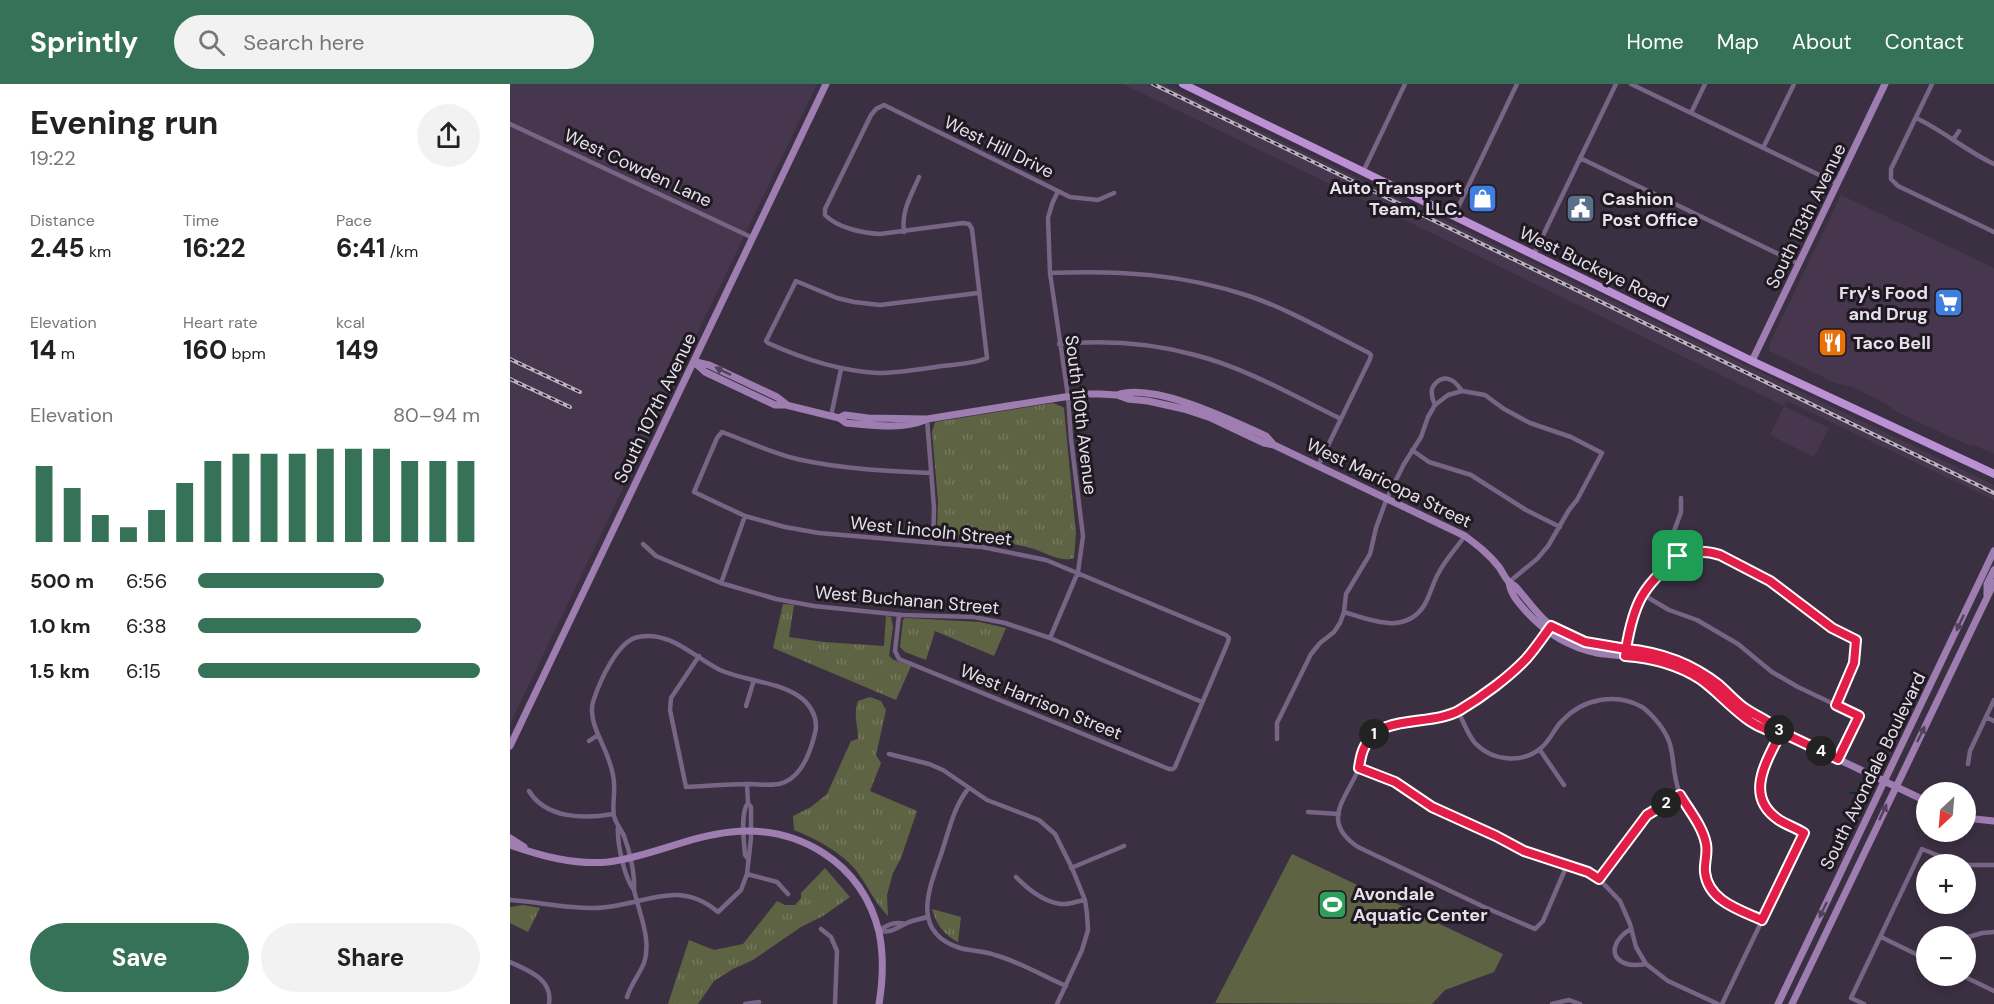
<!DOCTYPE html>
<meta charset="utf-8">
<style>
body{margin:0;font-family:"DM Sans",sans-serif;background:#f2f2f2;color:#222;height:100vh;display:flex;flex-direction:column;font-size:22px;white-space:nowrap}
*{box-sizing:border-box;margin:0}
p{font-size:20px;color:#767676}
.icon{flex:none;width:33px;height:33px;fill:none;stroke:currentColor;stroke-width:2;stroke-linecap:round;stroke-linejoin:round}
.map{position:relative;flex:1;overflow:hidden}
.side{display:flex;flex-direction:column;background:#fff;width:510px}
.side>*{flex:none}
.needle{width:39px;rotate:206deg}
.controls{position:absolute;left:1406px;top:698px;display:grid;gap:12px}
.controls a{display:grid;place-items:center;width:60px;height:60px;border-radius:50%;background:#fff;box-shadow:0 3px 9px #0003;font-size:30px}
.pin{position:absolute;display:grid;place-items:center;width:51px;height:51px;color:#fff;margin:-26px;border-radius:12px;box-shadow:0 3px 9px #0006}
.km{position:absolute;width:30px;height:30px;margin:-15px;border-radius:50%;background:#222;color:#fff;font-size:16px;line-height:30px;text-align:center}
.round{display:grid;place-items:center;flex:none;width:63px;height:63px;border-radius:32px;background:#f2f2f2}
.overview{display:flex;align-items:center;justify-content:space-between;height:102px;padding:0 30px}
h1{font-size:33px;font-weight:700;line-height:45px}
.stats{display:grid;grid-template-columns:repeat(3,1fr);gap:9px;height:102px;padding:6px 30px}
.stats div{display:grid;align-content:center}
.stats b{font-size:26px;font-weight:700}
.stats small{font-size:16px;font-weight:400}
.stats p{font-size:16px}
.chart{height:168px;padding:12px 30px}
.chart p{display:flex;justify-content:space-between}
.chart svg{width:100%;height:108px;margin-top:6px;stroke:#367257;stroke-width:6}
.primary-button{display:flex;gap:12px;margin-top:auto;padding:12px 30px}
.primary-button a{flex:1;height:69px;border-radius:36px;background:#367257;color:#fff;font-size:24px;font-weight:700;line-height:69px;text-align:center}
.primary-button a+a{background:#f2f2f2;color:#222}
ul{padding:0 30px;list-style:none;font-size:20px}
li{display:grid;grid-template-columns:96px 72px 1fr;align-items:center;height:45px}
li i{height:15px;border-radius:8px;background:#367257}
header{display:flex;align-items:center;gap:36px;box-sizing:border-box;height:84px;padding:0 30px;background:#367257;color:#fff}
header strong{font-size:28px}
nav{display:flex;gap:33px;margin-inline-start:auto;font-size:21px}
.search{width:420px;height:54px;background:#f2f2f2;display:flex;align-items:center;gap:15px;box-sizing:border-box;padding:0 21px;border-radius:33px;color:#767676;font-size:22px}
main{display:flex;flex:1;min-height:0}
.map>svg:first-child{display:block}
</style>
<header>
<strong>Sprintly</strong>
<div class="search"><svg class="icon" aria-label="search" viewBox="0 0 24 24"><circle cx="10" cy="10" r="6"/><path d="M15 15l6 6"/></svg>Search here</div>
<nav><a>Home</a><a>Map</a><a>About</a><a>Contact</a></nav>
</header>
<main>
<section class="side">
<div class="overview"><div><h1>Evening run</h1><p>19:22</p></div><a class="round"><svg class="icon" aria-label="share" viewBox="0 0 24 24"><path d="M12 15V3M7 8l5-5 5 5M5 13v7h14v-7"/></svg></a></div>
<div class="stats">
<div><p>Distance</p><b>2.45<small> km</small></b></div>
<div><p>Time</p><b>16:22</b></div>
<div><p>Pace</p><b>6:41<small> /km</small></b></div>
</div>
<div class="stats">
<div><p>Elevation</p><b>14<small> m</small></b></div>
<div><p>Heart rate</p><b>160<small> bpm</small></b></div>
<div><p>kcal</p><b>149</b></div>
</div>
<div class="chart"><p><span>Elevation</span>80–94 m</p>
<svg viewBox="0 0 160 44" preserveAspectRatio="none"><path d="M5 44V13M15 44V22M25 44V33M35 44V38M45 44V31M55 44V20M65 44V11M75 44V8M85 44V8M95 44V8M105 44V6M115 44V6M125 44V6M135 44V11M145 44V11M155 44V11"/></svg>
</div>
<ul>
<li><b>500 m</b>6:56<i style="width:66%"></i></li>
<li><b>1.0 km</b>6:38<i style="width:79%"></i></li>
<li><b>1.5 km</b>6:15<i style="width:100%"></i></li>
</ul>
<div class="primary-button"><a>Save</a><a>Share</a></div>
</section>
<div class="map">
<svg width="1484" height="920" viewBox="0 0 1484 920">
<defs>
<pattern id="park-tufts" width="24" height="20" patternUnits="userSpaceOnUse" patternTransform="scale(1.5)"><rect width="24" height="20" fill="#5e6344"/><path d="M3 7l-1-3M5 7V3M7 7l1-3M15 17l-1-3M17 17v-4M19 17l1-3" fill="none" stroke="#75795f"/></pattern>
</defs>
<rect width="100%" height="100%" fill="#3b3042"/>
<path fill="#46374e" d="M 0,0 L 307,0 L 0,640 Z
M 613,0 L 653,0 L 1484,401 L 1484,416 L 1277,317 L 1274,322 L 1319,344 L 1304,373 L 1260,351 L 1274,322 L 899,138 Z
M 1331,111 L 1484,184 L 1484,370 L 1466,362 L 1456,360 L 1391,330 L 1371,317 L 1342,303 L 1325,299 L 1260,267 L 1259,261 Z"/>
<path fill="#5e6344" d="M 782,770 L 993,870 L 984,888 L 935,906 L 922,920 L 705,919 Z"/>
<path fill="url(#park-tufts)" d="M 543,319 L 553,323 L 554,325 L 566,450 L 564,474 C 553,479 536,469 524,465 C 494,456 462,456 431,452 L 427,449 L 428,417 L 422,348 L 425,338 Z
M 273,520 L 284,521 L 279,553 L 314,558 L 374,562 L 376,532 L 381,533 L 383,543 L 379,572 L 384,576 L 401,582 L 386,616 L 263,564 Z
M 395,534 L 470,538 L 496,544 L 484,572 L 425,547 L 416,576 L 395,568 L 390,563 L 393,536 Z
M 360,613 L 371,617 L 376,626 L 366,671 L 371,679 L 360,707 L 407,727 L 391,774 L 383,789 L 377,811 L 378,832 C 364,818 357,800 345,785 C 329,767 306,755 284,746 L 283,732 L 301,723 L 317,710 L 341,657 L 348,655 C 348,640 343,632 348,617 Z
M 315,784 L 340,813 L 313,832 L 291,843 L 243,876 L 223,885 L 204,897 L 188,920 L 158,920 L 179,856 L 204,866 L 233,860 L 267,817 L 275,821 L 285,821 L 291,814 L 291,809 Z
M 13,821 L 30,824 L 18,848 L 0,839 L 0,823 Z
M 422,825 L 451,833 L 448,858 C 434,851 426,840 422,825 Z"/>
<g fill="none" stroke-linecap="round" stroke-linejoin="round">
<path stroke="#002a39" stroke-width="1.5" d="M 1340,709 L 1348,709 L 1359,714"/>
<path stroke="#786485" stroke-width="4.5" d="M 1121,0 L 1328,100
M 1422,0 L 1381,85 L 1381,95 L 1388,102 L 1484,148
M 1181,29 L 1195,0
M 1406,34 C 1434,47 1456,67 1484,80
M 0,40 L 243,154
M 1443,56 L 1449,47
M 1253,64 L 1284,0
M 1070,74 L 1289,180
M 853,88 L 895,0
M 944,132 L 1007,0
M 394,148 C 391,127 401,112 409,93
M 1024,170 L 1106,0
M 540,189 C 610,186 672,190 739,212 C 778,225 821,250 859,269 L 861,271 L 860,275 L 808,382
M 468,209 L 370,221 L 344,218 L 327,214 L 286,197 L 256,257 L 258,259 C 293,275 329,287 368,289 C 389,289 411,285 432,282 C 446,280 464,280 477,274 L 462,145 L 459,140 L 453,139 L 370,150 C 352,149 328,144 315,131 L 315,125 L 361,31 L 366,25 L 374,21 L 560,113 L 588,116 L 604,109
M 549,260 C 594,256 641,259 685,271 C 736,284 784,312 831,335
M 925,321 C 924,318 922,315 922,311 C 920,301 931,291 941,296 C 946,298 949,303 952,307
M 321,332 L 331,285
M 417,335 L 424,424 L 423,459
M 902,366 L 919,378 L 961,391 L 1016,426 L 1050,443
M 133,460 L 146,472 L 165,480 L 211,499 L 266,515 L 304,522 L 392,531 L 464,533 L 495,539 L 540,554 L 692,618
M 1168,472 L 1164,464 L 1163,450 L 1171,428 L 1171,414
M 211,499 L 235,432
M 1132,510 L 1159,526 L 1187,536 L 1228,560 L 1262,588 L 1288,603 L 1349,632 L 1328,675
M 834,528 C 861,536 896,552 915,520 C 920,511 923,499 928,490 C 935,476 946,464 955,452
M 389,531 L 385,567 L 389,575 L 659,685 L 663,685 L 665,683 L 718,558 L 719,554 L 716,551 L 536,476 L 472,463 L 309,449 L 275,443 L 235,432 L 184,408 L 207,354 L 212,348 C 237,357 261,369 287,375 C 331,385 376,387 421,389
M 1038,546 C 1031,555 1025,564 1019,572 C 1003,591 952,629 929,635 C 908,639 884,635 867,648 C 853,657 854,670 849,684 C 837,714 809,737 848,763 L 972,822 L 1025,845 L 1033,837 L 1057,781
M 540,554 L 568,488 L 573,452 L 561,355 L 558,312 L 540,189 L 538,134 L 542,120 L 548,107
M 1115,572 L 1120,538 L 1125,523 L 1132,510 L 1152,487 L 1168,472 L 1184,467 L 1202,468 L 1245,489 L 1272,505 L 1322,544 L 1346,556 L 1344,579 L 1326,621
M 236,622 L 244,596
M 948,627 C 953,637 958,651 965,659 C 982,677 1012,680 1031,664 C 1041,656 1044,644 1053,636 C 1073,615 1106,608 1132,623 C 1137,626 1141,631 1145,635 C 1170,663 1158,680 1170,710 C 1177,727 1191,741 1195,759 C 1200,776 1190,789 1202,807 C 1212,822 1236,828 1253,836
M 1476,633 L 1484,637
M 767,655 L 767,639 L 801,570 L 810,559 L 824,548 L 830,539 L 834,528 L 836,510 L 860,470 L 866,444 L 877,414 L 894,380 L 911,353 L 918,333 L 925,321 L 938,311 L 952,307 L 975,311 L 994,325 L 1020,339 L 1061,353 L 1092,369 L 1067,416 L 1059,426 L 1038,462 L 1027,475 L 999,498
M 79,657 L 88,651
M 1030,666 L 1054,701
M 379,670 L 419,680 L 433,686 L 477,716 L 529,736 L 545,750 L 562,784 L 575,816 L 577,830 L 578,846 L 572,866 L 547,920
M 1458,680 L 1460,667 L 1484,616
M 849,684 L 885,698 L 922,723 L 986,752 L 1014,767 L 1078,788 L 1089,795 L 1110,817 L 1120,840 L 1126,863 L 1136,880 L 1158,897 L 1208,920
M 458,705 C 442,725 438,752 429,776 C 417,810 403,849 450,864 C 461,867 474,867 485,871 C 510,878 533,892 556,902
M 19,707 C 36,735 75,735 103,730
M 238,719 C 230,728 234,758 235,771 L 238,775
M 798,728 L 829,730
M 108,743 C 107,759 114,793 124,806
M 1455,781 L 1484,781
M 561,784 L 614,762
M 237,790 L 267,798 L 278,810
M 506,793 C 518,805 533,818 551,820 C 558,821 567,817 575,816
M 1089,795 L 1137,731 L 1170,711
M 0,816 C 28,818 55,824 84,824 C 131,824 166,792 208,828 L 231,806 L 237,790 L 241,754 L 241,723 L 238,719 L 237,700
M 311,845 L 321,853 L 327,867 L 325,920
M 1121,845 C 1106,853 1095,873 1117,880 C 1123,882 1130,881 1136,880
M 369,847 C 382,849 386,844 397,839 C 404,836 411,835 417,833
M 369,847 C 376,841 385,837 395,840
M 1371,853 L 1416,875
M 1455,854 L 1472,849 L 1484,848
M 0,878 C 19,887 43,895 39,920
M 1451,891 L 1484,907
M 117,913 C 121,900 129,891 134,879 C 142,857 129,828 124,806 C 125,790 120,768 114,752 C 111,745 106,740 104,732 C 102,722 105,711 104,700 C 104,692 101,682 98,674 C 92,656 78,637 83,618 C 89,599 107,557 128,553 C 159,546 184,573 210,586 C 235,597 264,597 287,611 C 300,619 309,634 305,649 C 301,666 293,690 275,698 C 265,703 251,700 239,700 C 218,700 197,702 176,703 L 160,626 L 161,614 L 189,572
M 235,920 L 249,918
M 1042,920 L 1059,916 L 1070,920
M 1212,920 L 1294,749 C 1286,744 1277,741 1269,736 C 1233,712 1257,677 1271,648
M 1354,920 L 1341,914 L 1412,765 L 1449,780"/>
<path stroke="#9e7db1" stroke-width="7" d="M 1242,277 L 1375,0
M 184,278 L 195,288 L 265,321 L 276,321 L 329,334 L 336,339 C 361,341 391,346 415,336
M 186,278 L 199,281 L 267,313 L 276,320
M 607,311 C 644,298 721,336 756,352 L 764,361
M 329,334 L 335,331 L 358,334 L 417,335 L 573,310 L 590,310 L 607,311 L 618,315 L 638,317 L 674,325 L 701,334 L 754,359 L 764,361 L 955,452 C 967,461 979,470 989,483 C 992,487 995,494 999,498 C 1001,500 1004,501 1006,503 C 1021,520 1031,537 1051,548 C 1082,565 1115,562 1149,570 C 1186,579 1204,601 1233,623 C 1245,632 1261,637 1271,648 L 1416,717
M 999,498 C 1000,509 1007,517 1014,525 C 1033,547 1058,563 1087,569 C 1113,573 1139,572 1164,582 C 1178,587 1191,595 1203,605 C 1224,621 1243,648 1271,648
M 1477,511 L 1477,500 L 1484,486
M 0,662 L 316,0
M 1455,734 L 1484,737
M 0,754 L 14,763
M 0,761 C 31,772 64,781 98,778 C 140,773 179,752 221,748 C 289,741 352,779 369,848 C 374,872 373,896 369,920
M 1268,920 L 1484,467
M 1282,920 L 1484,499"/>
<path stroke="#bb90d4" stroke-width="8" d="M 673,0 L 1242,277 L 1484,390"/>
<defs>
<path id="rail" d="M 643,0 L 1484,409
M 0,275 L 70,308
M 0,295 L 60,323"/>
</defs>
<use href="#rail" stroke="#bab2be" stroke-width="4"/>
<use href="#rail" stroke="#1f1a22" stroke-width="1.5" stroke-dasharray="4.5" stroke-linecap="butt"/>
</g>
<defs><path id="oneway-solid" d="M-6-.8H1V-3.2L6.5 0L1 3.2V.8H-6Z" transform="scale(1.5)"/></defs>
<g fill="#52425b">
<use href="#oneway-solid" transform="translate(213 287) rotate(-154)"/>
<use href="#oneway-solid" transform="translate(1450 539) rotate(115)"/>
<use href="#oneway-solid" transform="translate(1411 650) rotate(-64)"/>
<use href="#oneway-solid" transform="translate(1373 728) rotate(-65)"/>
<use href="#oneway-solid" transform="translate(1313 826) rotate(116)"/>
</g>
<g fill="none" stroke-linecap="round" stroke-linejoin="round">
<defs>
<path id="route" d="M 1168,472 C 1132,504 1124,518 1116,565 L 1075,558 L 1041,542 C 1033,553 1025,565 1016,575 C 999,593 972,613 950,626 C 921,643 870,629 855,662 C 851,669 850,677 849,684 L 885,698 L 922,723 L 986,752 L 1014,767 L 1078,788 L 1089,795 L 1137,731 L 1170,711 C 1179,726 1193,743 1196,760 C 1198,770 1194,779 1195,788 C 1198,817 1230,826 1252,836 L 1294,749 C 1286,744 1277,741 1269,736 C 1233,712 1257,677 1271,648 C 1261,637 1245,632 1233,623 C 1224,616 1217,608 1209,601 C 1181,579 1151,568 1116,565 L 1115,572 C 1142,574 1167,580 1190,595 C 1215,612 1239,648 1271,648 L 1328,675 L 1349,632 L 1326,621 L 1344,579 L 1346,556 L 1322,544 L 1260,497 L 1210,471 C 1195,466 1183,467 1168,472"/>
</defs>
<use href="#route" stroke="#fff" stroke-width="12"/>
<use href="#route" stroke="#e11d48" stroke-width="8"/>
</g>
<defs>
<symbol id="shop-square" viewBox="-11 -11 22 22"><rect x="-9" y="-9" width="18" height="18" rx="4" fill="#3f7fe0" stroke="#1f1a22"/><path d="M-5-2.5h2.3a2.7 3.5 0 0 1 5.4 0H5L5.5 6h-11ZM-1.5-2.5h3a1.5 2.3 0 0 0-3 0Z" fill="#fff"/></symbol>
<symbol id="civic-square" viewBox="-11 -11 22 22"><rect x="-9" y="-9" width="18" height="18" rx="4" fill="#5c6f8a" stroke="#1f1a22"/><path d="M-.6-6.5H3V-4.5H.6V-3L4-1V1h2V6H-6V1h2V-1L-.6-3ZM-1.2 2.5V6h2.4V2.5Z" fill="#fff"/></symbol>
<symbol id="supermarket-square" viewBox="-11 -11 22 22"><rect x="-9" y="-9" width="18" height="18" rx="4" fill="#3f7fe0" stroke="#1f1a22"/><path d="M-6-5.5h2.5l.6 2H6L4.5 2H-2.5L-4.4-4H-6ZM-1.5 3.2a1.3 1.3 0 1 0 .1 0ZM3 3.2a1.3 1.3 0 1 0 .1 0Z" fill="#fff"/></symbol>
<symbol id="restaurant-square" viewBox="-11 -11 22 22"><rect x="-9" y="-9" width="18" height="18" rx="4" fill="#e8710a" stroke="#1f1a22"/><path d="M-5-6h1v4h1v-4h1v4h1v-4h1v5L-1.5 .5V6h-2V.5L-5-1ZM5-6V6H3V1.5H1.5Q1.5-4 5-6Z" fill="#fff"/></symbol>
<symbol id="stadium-square" viewBox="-11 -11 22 22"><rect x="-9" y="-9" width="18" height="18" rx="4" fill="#2e9e5b" stroke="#1f1a22"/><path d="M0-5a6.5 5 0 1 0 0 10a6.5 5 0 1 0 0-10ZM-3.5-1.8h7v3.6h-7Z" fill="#fff"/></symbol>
</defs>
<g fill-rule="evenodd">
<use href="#shop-square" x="956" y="98" width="33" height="33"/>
<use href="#civic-square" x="1054" y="108" width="33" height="33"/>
<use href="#supermarket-square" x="1422" y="202" width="33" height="33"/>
<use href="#restaurant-square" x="1306" y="242" width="33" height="33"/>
<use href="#stadium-square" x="806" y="804" width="33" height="33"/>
</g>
<g text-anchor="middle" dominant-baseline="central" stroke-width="6" stroke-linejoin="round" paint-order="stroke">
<g font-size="18" fill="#e8e1ec" stroke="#1f1a22">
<text transform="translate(489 63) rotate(26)">West Hill Drive</text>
<text transform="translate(128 84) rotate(25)">West Cowden Lane</text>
<text transform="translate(1296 132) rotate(-64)">South 113th Avenue</text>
<text transform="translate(1084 183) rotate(26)">West Buckeye Road</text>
<text transform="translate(145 324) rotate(-64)">South 107th Avenue</text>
<text transform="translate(571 331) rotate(83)">South 110th Avenue</text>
<text transform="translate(879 399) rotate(26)">West Maricopa Street</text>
<text transform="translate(421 447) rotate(6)">West Lincoln Street</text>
<text transform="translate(397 516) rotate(5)">West Buchanan Street</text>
<text transform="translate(531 618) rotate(22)">West Harrison Street</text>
<text transform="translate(1363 687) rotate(-64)">South Avondale Boulevard</text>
</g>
<g font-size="18" font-weight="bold" fill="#e8e1ec" stroke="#1f1a22" text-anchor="start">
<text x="952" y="104" text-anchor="end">Auto Transport<tspan x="952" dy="21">Team, LLC.</tspan></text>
<text x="1092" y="115">Cashion<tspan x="1092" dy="21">Post Office</tspan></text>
<text x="1418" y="209" text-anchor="end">Fry's Food<tspan x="1418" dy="21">and Drug</tspan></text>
<text x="1343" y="259">Taco Bell</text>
<text x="843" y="810">Avondale<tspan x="843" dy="21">Aquatic Center</tspan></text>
</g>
</g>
</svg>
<div class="controls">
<a><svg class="needle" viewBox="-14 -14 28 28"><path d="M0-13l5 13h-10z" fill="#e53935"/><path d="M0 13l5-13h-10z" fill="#767676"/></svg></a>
<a>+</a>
<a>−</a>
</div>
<div class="pin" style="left:1168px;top:472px;background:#1e9e55"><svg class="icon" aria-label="arrive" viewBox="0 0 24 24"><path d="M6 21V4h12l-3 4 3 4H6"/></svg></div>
<b class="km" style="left:864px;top:650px">1</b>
<b class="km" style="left:1156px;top:719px">2</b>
<b class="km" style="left:1269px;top:646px">3</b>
<b class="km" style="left:1311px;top:667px">4</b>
</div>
</main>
